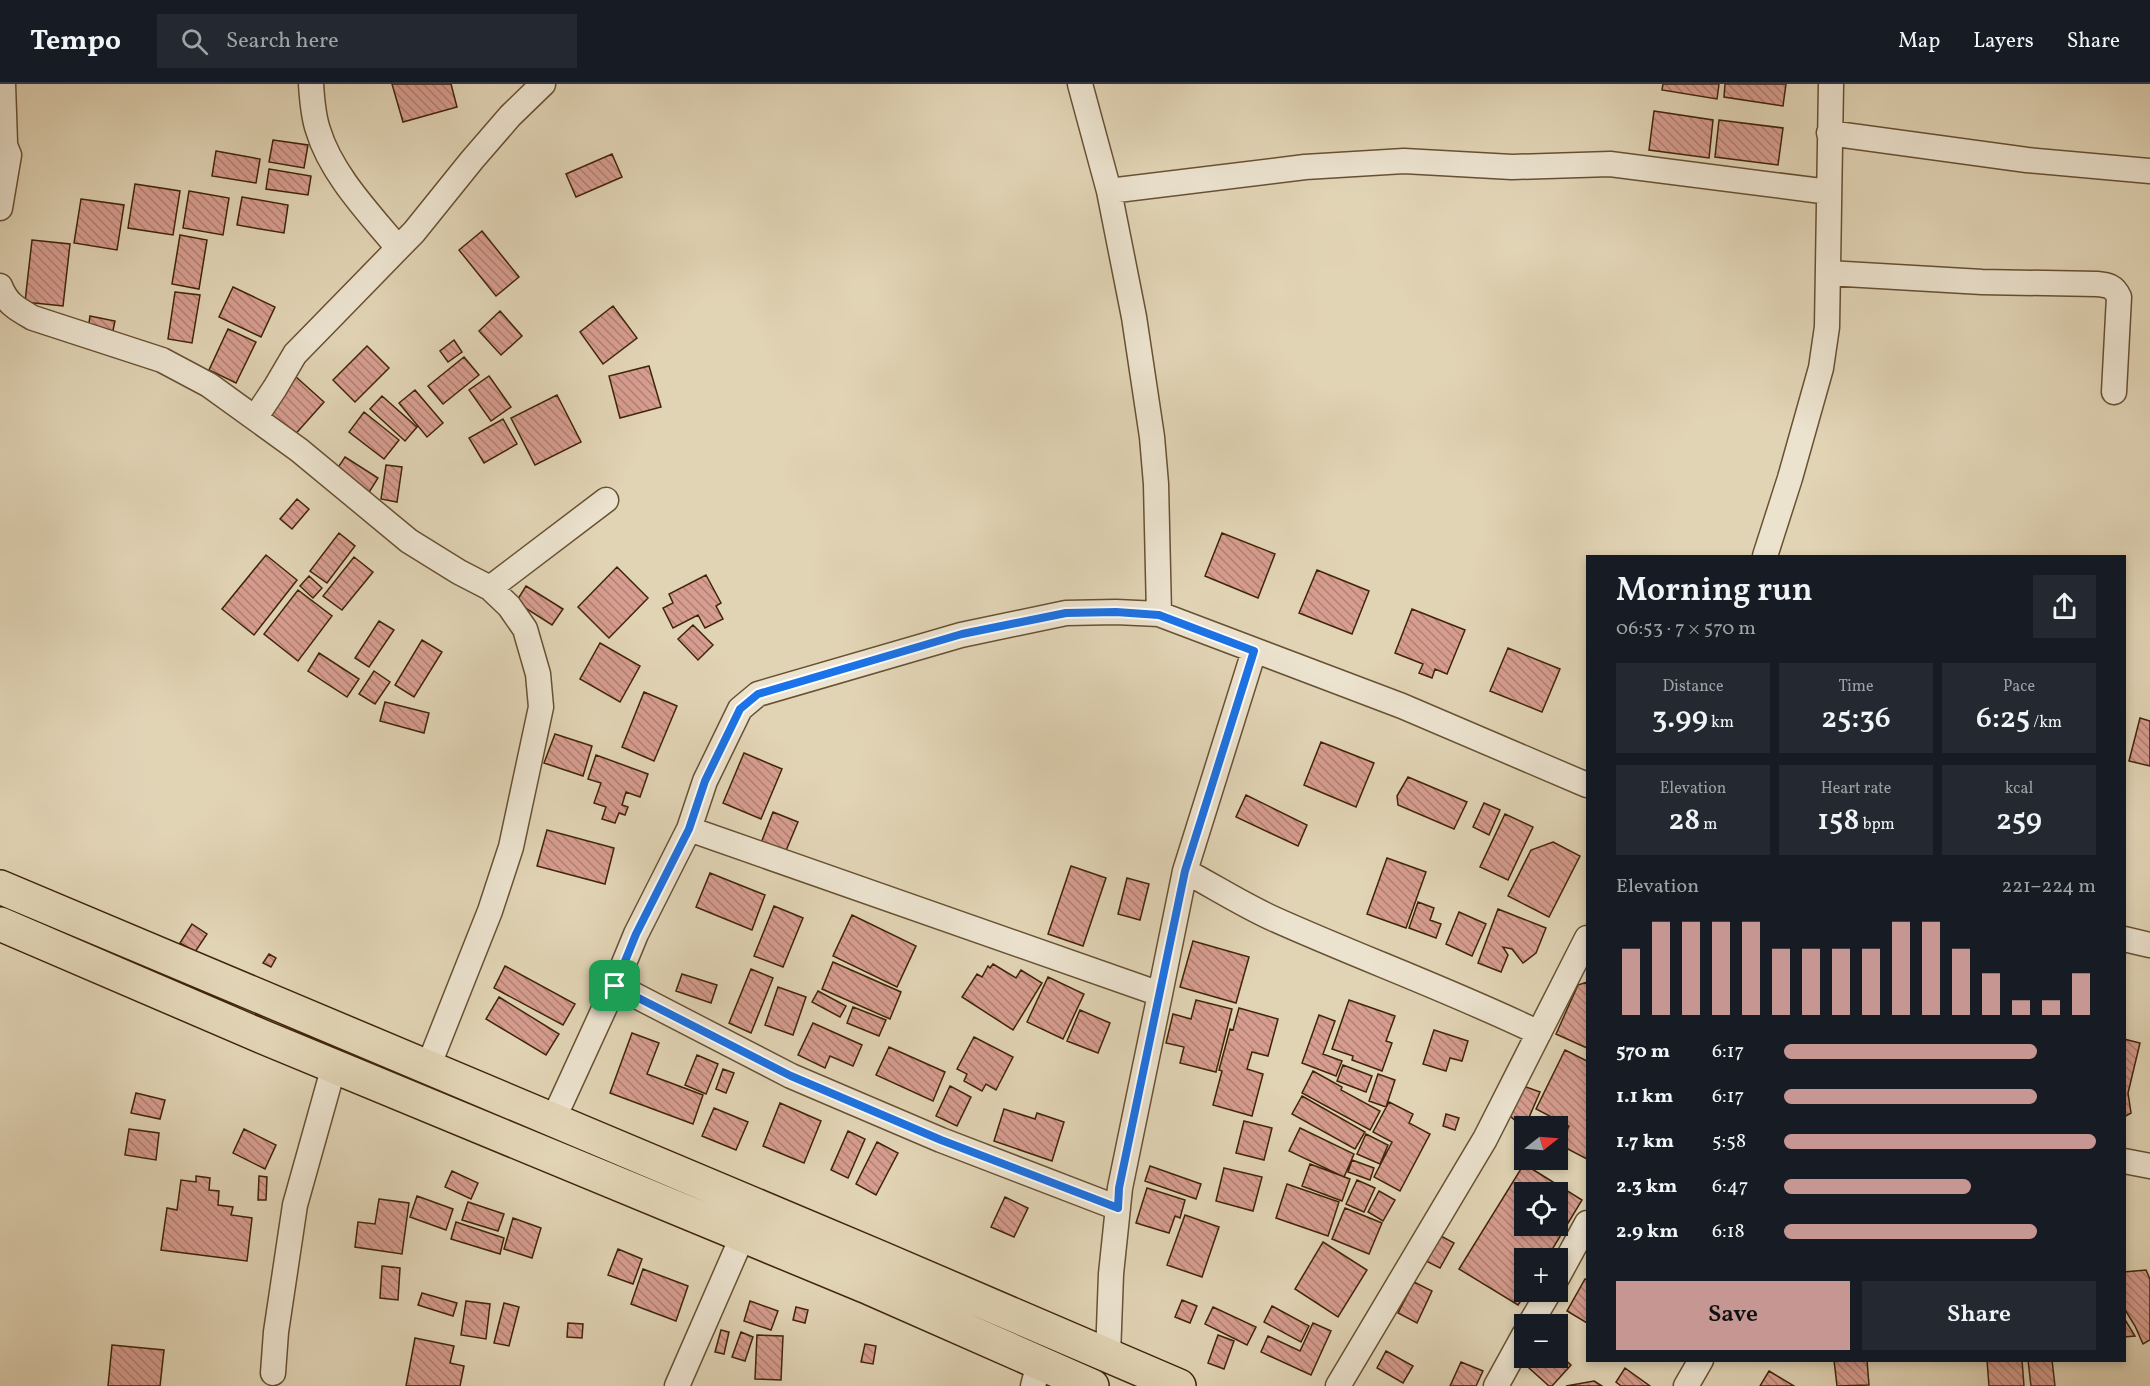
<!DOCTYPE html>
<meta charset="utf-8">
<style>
body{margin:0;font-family:Vollkorn,serif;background:#242831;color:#f1f3f6;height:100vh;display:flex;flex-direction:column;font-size:22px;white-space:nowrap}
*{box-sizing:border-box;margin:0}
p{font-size:20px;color:#9ea1a6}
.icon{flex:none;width:33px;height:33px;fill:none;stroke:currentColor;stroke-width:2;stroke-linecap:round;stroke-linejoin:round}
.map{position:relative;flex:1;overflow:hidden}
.drawer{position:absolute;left:1586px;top:471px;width:540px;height:807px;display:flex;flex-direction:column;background:#171b24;border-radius:0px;box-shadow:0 3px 9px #0003}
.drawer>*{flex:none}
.needle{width:39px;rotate:73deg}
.fabs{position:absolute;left:1514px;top:1032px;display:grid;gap:12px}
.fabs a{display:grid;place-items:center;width:54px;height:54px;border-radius:0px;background:#171b24;box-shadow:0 3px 9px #0003;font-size:30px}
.pin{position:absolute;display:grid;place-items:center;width:51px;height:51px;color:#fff;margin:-26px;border-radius:12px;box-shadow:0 3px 9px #0006}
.round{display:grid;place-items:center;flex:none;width:63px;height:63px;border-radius:0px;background:#242831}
.headline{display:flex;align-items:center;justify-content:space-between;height:102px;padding:0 30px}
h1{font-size:33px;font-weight:600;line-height:45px}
.figures{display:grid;grid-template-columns:repeat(3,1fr);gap:9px;height:102px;padding:6px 30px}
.figures div{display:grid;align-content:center;border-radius:0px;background:#242831;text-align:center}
.figures b{font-size:30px;font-weight:600}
.figures small{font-size:16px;font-weight:400}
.figures p{font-size:16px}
.chart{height:168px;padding:12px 30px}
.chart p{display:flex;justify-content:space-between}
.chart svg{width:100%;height:108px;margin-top:6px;stroke:#c59692;stroke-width:6}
.action{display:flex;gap:12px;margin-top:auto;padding:12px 30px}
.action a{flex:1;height:69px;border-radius:0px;background:#c59692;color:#111;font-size:24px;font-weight:600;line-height:69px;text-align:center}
.action a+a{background:#242831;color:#f1f3f6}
ul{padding:0 30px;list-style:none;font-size:20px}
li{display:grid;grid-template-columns:96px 72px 1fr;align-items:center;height:45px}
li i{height:15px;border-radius:8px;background:#c59692}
header{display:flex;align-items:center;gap:36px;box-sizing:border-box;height:84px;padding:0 30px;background:#171b24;border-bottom:2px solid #363941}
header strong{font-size:28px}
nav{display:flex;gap:33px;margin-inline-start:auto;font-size:21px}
.search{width:420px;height:54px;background:#242831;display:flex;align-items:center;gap:15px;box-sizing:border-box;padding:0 21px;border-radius:0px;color:#9ea1a6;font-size:22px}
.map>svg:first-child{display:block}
</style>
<header>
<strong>Tempo</strong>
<div class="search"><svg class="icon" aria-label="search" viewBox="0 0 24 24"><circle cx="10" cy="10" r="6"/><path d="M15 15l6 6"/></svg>Search here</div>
<nav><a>Map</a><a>Layers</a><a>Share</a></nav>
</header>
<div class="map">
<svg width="2150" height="1302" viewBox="0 0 2150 1302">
<defs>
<pattern id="building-back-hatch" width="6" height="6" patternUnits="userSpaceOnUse" patternTransform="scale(1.5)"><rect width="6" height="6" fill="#d79d90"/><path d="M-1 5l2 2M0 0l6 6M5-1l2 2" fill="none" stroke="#b08074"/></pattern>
</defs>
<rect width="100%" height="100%" fill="#e1d4b5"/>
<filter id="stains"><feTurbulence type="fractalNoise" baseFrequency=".00333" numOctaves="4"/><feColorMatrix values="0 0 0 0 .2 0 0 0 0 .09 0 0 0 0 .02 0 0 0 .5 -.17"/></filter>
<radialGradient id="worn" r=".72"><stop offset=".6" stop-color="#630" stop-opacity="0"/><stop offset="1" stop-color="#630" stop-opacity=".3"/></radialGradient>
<path fill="url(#building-back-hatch)" stroke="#402508" stroke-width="1.5" fill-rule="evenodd" d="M 392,0 L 451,0 L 457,23 L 403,38 Z
M 1663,0 L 1719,0 L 1717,15 L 1662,6 Z
M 1725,0 L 1786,0 L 1783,22 L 1724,13 Z
M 1654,27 L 1713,36 L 1709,74 L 1649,66 Z
M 1719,36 L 1783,44 L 1778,81 L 1715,73 Z
M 273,56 L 308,61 L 304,84 L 269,78 Z
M 216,67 L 260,75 L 256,99 L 212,92 Z
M 612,70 L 622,93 L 576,113 L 566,90 Z
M 269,85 L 311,92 L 308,111 L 266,105 Z
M 135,100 L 180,107 L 173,151 L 128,144 Z
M 189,107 L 229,114 L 223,151 L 183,144 Z
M 242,113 L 288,121 L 284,149 L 237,141 Z
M 81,115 L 124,121 L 117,166 L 74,159 Z
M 482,147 L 519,193 L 496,212 L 459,166 Z
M 180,151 L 207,156 L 199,205 L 172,200 Z
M 32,156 L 70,160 L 63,222 L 25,218 Z
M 233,203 L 275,223 L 261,253 L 219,233 Z
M 175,208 L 200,211 L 192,259 L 168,255 Z
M 613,222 L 637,254 L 603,280 L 580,248 Z
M 500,227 L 522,252 L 501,271 L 479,247 Z
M 90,232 L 115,237 L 112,251 L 88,246 Z
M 228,245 L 256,258 L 236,299 L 209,286 Z
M 454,256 L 462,268 L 448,278 L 440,267 Z
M 367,262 L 389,284 L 355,318 L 333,296 Z
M 464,273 L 479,291 L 443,320 L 428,302 Z
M 649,282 L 661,323 L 620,334 L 609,292 Z
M 295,292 L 324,318 L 292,354 L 263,328 Z
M 489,292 L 511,323 L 491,337 L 469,306 Z
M 415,306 L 443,339 L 427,353 L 399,319 Z
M 557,311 L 581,358 L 535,381 L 511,334 Z
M 382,312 L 417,343 L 405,357 L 370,325 Z
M 364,328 L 399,356 L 384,375 L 349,348 Z
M 503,335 L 517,360 L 484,379 L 469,354 Z
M 345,373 L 378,394 L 368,410 L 335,388 Z
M 386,381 L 402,383 L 397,418 L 381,415 Z
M 297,415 L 309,425 L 292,445 L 280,435 Z
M 339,449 L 355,462 L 327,499 L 310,487 Z
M 1222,449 L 1275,470 L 1258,514 L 1205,492 Z
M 266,471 L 297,496 L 254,551 L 222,525 Z
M 354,473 L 373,488 L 342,526 L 323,512 Z
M 617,483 L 648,514 L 609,554 L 578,523 Z
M 1317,486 L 1369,507 L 1352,550 L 1299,529 Z
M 706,491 L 721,519 L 716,522 L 723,535 L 705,544 L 698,531 L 673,544 L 663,524 L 673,519 L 669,510 Z
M 309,492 L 322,504 L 313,514 L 300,502 Z
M 526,502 L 563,525 L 552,541 L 516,518 Z
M 298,506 L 332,532 L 298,577 L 264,550 Z
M 1412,525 L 1465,546 L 1447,590 L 1435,585 L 1432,594 L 1419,589 L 1423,580 L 1395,569 Z
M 379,537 L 394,546 L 369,583 L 355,574 Z
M 693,541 L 713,561 L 698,576 L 678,555 Z
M 422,556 L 442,568 L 414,613 L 395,601 Z
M 600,559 L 640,582 L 620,618 L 580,595 Z
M 1508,564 L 1560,585 L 1542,628 L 1490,607 Z
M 319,569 L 359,595 L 347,613 L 308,587 Z
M 374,587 L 390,598 L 375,620 L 359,610 Z
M 644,608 L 677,622 L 654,677 L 622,663 Z
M 385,618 L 429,629 L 424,649 L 380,637 Z
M 2140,634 L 2150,637 L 2150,682 L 2129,677 Z
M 555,650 L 592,662 L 583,692 L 544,679 Z
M 1321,658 L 1374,679 L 1356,723 L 1304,701 Z
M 744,669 L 782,685 L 761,735 L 723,719 Z
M 596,671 L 648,690 L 640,713 L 626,708 L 622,721 L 628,723 L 625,731 L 619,729 L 615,739 L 602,735 L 606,723 L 594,719 L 601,699 L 588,695 Z
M 1408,693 L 1467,718 L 1454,745 L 1398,721 L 1397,712 Z
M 1246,711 L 1307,741 L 1298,762 L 1236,733 Z
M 1484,719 L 1500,726 L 1489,751 L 1473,743 Z
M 773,728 L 798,738 L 785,769 L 761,759 Z
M 1505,730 L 1533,743 L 1508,796 L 1480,783 Z
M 547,746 L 614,764 L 605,800 L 537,782 Z
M 1553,758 L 1580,772 L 1549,833 L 1508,812 L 1531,766 Z
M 1387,774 L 1426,788 L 1406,844 L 1367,830 Z
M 1071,782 L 1106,794 L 1083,862 L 1048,850 Z
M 710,789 L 765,811 L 752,846 L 696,823 Z
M 1127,794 L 1149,800 L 1140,836 L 1118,830 Z
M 1418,818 L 1434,824 L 1430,836 L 1441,840 L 1436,854 L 1409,844 Z
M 774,822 L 803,834 L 783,883 L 754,872 Z
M 1498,825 L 1546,844 L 1536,869 L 1523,879 L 1512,865 L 1503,863 L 1508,871 L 1501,888 L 1478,879 Z
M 1459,828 L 1486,840 L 1472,872 L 1446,860 Z
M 852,831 L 916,862 L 897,903 L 833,872 Z
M 192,840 L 207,850 L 195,868 L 180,859 Z
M 1193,857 L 1249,873 L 1236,919 L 1180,903 Z
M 269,870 L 276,874 L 271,883 L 263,879 Z
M 833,878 L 901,908 L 890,935 L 822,905 Z
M 993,880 L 1016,894 L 1021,886 L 1042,899 L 1013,946 L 962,913 L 977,890 L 982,893 L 988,882 L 990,884 Z
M 505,882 L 575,920 L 563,941 L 494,904 Z
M 751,885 L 773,894 L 751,949 L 729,939 Z
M 682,890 L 717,901 L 711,919 L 676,907 Z
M 1048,893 L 1084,910 L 1063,955 L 1027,938 Z
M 1587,898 L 1587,964 L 1556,950 L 1578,901 Z
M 778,903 L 806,913 L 793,951 L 765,941 Z
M 818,907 L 846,922 L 840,933 L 812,918 Z
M 499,913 L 559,950 L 546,971 L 486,935 Z
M 1196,916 L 1232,925 L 1216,988 L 1180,979 L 1184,963 L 1166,959 L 1173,930 L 1191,935 Z
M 1349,916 L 1395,932 L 1386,957 L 1392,959 L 1382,987 L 1352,976 L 1353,972 L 1332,965 Z
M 853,923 L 886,936 L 879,952 L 847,939 Z
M 1239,924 L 1278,935 L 1268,972 L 1252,968 L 1247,985 L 1263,990 L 1252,1032 L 1213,1021 L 1222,987 L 1219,986 L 1230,945 L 1233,946 Z
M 1080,926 L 1110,939 L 1098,969 L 1067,957 Z
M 1319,931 L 1335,937 L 1323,970 L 1342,977 L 1336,992 L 1302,979 Z
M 813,939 L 862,961 L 853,982 L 830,972 L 825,984 L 798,971 Z
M 1434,946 L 1468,957 L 1462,977 L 1450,974 L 1446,987 L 1423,980 Z
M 632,949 L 659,959 L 647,990 L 703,1011 L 693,1040 L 610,1009 Z
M 974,953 L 1013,973 L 996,1006 L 986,1000 L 982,1007 L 964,997 L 967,990 L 957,985 Z
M 2124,955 L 2140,959 L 2128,1009 L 2131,1029 L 2124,1033 Z
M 889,963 L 945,988 L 933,1017 L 876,991 Z
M 1565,966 L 1587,977 L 1587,1075 L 1560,1061 L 1569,1042 L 1536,1025 Z
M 697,971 L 718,980 L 706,1010 L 685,1001 Z
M 1343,981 L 1372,992 L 1366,1008 L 1337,997 Z
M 723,985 L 734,989 L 726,1009 L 716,1005 Z
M 1313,987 L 1342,1003 L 1341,1006 L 1380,1027 L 1370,1046 L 1302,1009 Z
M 1378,990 L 1395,996 L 1386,1023 L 1369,1017 Z
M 1518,1000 L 1540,1008 L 1524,1045 L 1507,1029 Z
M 950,1002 L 971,1013 L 957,1042 L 936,1032 Z
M 136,1009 L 165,1016 L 160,1035 L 131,1029 Z
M 1302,1012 L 1365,1048 L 1355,1065 L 1292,1030 Z
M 1389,1018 L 1413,1030 L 1409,1039 L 1430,1050 L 1400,1107 L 1374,1093 L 1392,1058 L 1373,1048 Z
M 780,1019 L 821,1037 L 804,1079 L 763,1062 Z
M 714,1024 L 748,1038 L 736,1066 L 702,1052 Z
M 1004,1025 L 1035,1035 L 1037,1029 L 1064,1038 L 1052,1077 L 994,1057 Z
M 1446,1030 L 1459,1034 L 1455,1046 L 1443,1042 Z
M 1244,1037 L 1272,1044 L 1264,1076 L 1236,1069 Z
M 1300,1044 L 1354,1070 L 1344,1093 L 1289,1067 Z
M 129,1045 L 159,1049 L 156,1076 L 125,1071 Z
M 244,1045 L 276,1061 L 265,1085 L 233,1069 Z
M 848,1047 L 865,1055 L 848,1094 L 831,1086 Z
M 1366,1050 L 1388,1061 L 1380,1080 L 1357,1070 Z
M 877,1058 L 898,1069 L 876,1111 L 856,1100 Z
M 1352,1076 L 1374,1084 L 1370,1096 L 1348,1088 Z
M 1310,1080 L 1350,1095 L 1342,1117 L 1302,1102 Z
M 1524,1080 L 1582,1116 L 1547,1174 L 1524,1174 L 1524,1208 L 1527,1208 L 1518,1221 L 1459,1185 ZM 1524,1108 L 1557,1108 L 1557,1142 L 1524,1142 Z
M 1150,1082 L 1201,1100 L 1196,1115 L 1145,1097 Z
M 1224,1084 L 1262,1093 L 1253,1127 L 1216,1117 Z
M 452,1087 L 478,1099 L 471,1115 L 445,1103 Z
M 196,1092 L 210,1094 L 209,1106 L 219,1107 L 218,1121 L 233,1123 L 231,1131 L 252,1134 L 247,1177 L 161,1166 L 167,1124 L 177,1126 L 181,1096 L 196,1098 Z
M 259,1092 L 267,1093 L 266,1116 L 258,1116 Z
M 1357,1096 L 1375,1104 L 1364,1128 L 1346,1120 Z
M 1287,1100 L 1339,1118 L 1328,1152 L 1276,1134 Z
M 1147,1104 L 1185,1116 L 1180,1134 L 1175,1132 L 1169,1149 L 1136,1139 Z
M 1379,1107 L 1395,1116 L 1383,1137 L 1368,1128 Z
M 417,1112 L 453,1125 L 446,1146 L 410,1133 Z
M 1005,1113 L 1028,1124 L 1014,1153 L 991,1143 Z
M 379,1115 L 409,1119 L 402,1170 L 355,1163 L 358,1138 L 375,1140 Z
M 468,1118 L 504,1130 L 498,1147 L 462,1136 Z
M 1345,1124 L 1382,1139 L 1369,1170 L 1332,1155 Z
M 1185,1131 L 1219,1143 L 1202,1193 L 1167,1181 Z
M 513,1134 L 541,1144 L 532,1174 L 504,1165 Z
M 456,1138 L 504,1154 L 500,1170 L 451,1155 Z
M 1439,1151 L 1454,1159 L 1440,1184 L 1426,1177 Z
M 1323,1158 L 1367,1186 L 1338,1233 L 1295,1205 Z
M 618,1165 L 642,1175 L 633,1200 L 608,1191 Z
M 382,1182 L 400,1184 L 398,1216 L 380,1214 Z
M 643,1185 L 688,1202 L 676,1237 L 631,1220 Z
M 2146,1186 L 2150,1195 L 2150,1256 L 2143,1260 L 2135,1242 L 2124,1224 L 2124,1188 Z
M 1585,1195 L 1587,1196 L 1587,1239 L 1567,1227 Z
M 1414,1198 L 1432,1207 L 1417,1239 L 1398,1229 Z
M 422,1209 L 457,1219 L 453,1232 L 418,1221 Z
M 1182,1216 L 1197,1222 L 1190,1239 L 1175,1233 Z
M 466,1217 L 490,1220 L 486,1255 L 461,1251 Z
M 750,1217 L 778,1227 L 771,1246 L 744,1237 Z
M 504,1219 L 519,1223 L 509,1262 L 494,1259 Z
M 1272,1222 L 1309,1242 L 1301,1258 L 1264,1238 Z
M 796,1223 L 808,1226 L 805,1239 L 793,1236 Z
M 1213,1223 L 1256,1243 L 1247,1261 L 1205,1240 Z
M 2124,1234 L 2135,1252 L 2124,1253 Z
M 568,1239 L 583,1240 L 582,1254 L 567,1253 Z
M 1313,1239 L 1331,1247 L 1311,1291 L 1261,1268 L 1268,1252 L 1300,1267 Z
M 721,1246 L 729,1248 L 724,1270 L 715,1268 Z
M 741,1248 L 753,1253 L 745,1277 L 732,1273 Z
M 757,1251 L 783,1252 L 781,1296 L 755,1295 Z
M 1218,1251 L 1234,1257 L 1224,1285 L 1208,1279 Z
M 415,1254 L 454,1262 L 450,1279 L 464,1282 L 460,1302 L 406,1302 Z
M 865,1260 L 876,1262 L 873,1280 L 861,1278 Z
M 112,1261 L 164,1266 L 160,1302 L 108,1302 Z
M 1386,1267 L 1413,1282 L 1403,1299 L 1377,1284 Z
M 1557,1268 L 1571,1281 L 1552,1302 L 1549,1302 L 1518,1274 L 1557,1274 Z
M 1834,1276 L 1867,1276 L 1869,1301 L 1837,1302 Z
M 1987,1276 L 2022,1276 L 2024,1302 L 1989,1302 Z
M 2028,1276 L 2052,1276 L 2055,1302 L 2031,1302 Z
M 1461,1278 L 1483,1287 L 1476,1302 L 1450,1302 Z
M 1625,1284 L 1650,1302 L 1621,1302 L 1616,1298 Z
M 1769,1287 L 1794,1302 L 1760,1302 Z
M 1594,1297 L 1602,1302 L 1566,1302 Z"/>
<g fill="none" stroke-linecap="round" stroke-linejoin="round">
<defs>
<path id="street" d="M 3,0 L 5,59
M 311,0 C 312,15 313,32 318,46 C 331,90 370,130 398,164
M 1080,0 L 1109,107 L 1134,233 L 1152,353 L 1156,400 L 1159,530
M 0,49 L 9,71 L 0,124
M 1829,49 L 2027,76 L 2150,87
M 1109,107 L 1305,83 L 1404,77 L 1512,83 L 1610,80 L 1829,108
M 1828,189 L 1982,198 L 2097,200 C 2108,201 2114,202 2119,213 L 2114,308
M 0,202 C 7,220 17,225 33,234 L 162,276 L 209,301 L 299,366 L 409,457 L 459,488 L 490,504 L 509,522 L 525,545 L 538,590 L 541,623 L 511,763 L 490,827 L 428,983
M 255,334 L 275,304 L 295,270 L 414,148 L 472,76 L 510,32 L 543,0
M 1765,472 L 1790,394 L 1821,284 L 1827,243 L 1831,0
M 490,504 L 606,416
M 689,745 L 1160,910
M 1185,787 C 1215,803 1243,821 1274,835 C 1361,874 1452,907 1539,949
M 2124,855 L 2150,861
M 615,901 L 791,992 L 941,1056 L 1118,1124
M 553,1036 L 615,901 L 636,850 L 689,745 L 705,697 L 740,625 L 758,610 L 961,551 L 1066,529 L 1116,528 L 1159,530 L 1402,622 L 1587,701
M 2124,1077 L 2150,1082
M 1557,1194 L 1587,1139
M 1530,1240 L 1549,1208
M 1108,1271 L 1111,1190 L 1120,1104 L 1160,910 L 1185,787 L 1254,567
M 273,1289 L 276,1248 L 295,1121 L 334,982
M 677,1302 L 743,1151
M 1033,1302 L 1039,1279
M 1338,1302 L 1485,1055 L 1587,854
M 1496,1302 L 1524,1251
M 1686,1302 L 1701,1276"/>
<path id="primary" d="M 0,803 L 881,1174 L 1179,1302
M 0,840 L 263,953 L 865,1202 L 1092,1302"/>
</defs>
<use href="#street" stroke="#685133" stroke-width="27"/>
<use href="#primary" stroke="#402508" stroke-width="36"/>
<use href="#street" stroke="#ece3cf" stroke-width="24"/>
<use href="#primary" stroke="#e1d4b5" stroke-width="33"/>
</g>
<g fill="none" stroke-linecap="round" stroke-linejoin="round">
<defs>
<path id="route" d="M 1116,528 L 1159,531 L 1254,567 L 1185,787 L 1119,1104 L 1118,1124 L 941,1056 L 791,992 L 615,902 L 636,850 L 689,745 L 705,697 L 740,625 L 758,610 L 962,550 L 1066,529 Z"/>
</defs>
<use href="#route" stroke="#fff" stroke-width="12"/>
<use href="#route" stroke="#1a73e8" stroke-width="8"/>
</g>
<rect width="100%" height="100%" filter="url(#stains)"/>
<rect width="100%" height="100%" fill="url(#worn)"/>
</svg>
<div class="fabs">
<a><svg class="needle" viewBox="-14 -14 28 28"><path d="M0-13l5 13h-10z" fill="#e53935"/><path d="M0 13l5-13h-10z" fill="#9ea1a6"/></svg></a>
<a><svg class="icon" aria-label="locate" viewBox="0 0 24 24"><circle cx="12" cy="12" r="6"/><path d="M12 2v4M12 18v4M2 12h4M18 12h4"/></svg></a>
<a>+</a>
<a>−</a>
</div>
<div class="pin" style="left:615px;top:902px;background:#1e9e55"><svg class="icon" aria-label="arrive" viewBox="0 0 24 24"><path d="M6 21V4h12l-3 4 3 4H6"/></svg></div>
<section class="drawer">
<div class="headline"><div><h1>Morning run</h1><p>06:53 · 7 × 570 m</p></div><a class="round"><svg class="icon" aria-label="share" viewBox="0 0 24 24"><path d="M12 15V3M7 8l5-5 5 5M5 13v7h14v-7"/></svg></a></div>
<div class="figures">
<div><p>Distance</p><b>3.99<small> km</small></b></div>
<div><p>Time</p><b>25:36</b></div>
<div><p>Pace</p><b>6:25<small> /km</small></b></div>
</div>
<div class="figures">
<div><p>Elevation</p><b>28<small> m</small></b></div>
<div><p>Heart rate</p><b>158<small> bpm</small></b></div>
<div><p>kcal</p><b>259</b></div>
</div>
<div class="chart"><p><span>Elevation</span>221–224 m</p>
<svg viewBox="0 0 160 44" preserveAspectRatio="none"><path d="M5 44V17M15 44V6M25 44V6M35 44V6M45 44V6M55 44V17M65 44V17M75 44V17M85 44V17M95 44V6M105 44V6M115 44V17M125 44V27M135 44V38M145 44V38M155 44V27"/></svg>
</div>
<ul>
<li><b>570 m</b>6:17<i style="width:81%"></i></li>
<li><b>1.1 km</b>6:17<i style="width:81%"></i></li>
<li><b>1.7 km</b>5:58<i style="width:100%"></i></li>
<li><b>2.3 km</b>6:47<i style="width:60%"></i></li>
<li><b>2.9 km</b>6:18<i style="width:81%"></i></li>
</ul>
<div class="action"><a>Save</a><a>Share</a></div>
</section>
</div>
